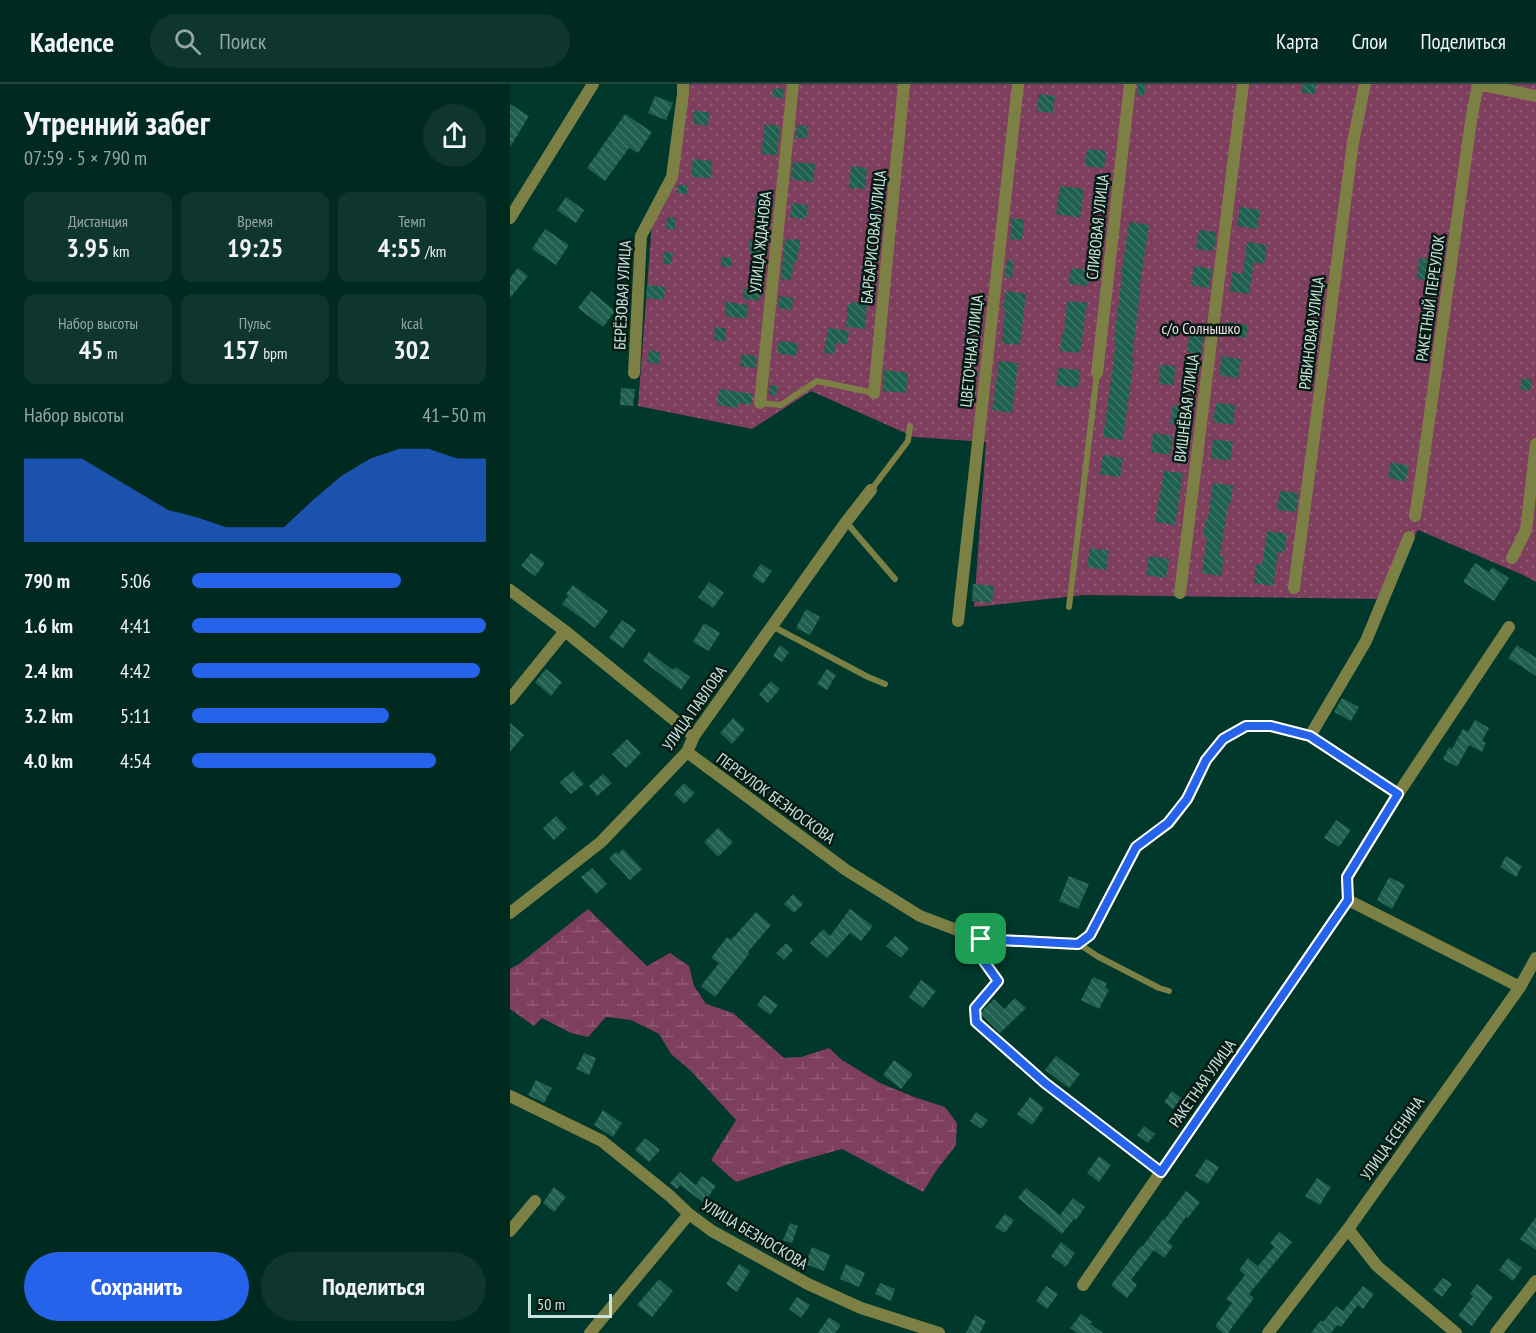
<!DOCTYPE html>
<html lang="ru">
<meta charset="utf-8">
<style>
body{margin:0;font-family:"PT Sans Narrow",sans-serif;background:#0e362d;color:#f1f3f6;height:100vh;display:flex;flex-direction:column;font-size:22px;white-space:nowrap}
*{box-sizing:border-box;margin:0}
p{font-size:20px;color:#95a7a5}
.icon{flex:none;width:33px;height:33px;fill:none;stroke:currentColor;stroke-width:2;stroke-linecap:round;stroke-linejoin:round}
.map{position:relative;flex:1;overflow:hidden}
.drawer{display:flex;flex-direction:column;background:#002a20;width:510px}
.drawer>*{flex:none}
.scale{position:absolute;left:18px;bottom:15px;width:84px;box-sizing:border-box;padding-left:6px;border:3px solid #cbe4db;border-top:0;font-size:16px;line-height:21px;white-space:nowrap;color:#cbe4db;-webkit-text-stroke:4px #071b15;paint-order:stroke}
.pin{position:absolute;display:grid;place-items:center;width:51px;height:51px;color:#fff;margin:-26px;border-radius:12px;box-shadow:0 3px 9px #0006}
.round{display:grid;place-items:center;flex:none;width:63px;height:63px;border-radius:32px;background:#0e362d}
.headline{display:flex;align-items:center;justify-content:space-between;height:102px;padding:0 24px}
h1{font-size:33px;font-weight:600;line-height:45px}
.stats{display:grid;grid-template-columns:repeat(3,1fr);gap:9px;height:102px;padding:6px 24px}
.stats div{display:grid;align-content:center;border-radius:12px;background:#0e362d;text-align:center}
.stats b{font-size:26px;font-weight:600}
.stats small{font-size:16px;font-weight:400}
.stats p{font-size:16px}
.chart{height:168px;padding:12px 24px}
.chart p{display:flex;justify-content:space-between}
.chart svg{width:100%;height:108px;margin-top:6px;fill:#2563eb;opacity:.7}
.primary-button{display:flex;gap:12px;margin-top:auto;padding:12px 24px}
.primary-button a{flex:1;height:69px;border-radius:36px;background:#2563eb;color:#fff;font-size:24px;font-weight:600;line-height:69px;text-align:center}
.primary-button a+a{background:#0e362d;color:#f1f3f6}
ul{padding:0 24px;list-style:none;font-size:20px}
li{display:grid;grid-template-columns:96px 72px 1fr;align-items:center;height:45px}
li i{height:15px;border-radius:8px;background:#2563eb}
header{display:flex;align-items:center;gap:36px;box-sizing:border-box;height:84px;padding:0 30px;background:#002a20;border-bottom:2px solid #22463e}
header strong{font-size:28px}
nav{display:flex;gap:33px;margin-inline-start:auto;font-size:21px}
.search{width:420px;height:54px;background:#0e362d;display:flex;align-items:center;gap:15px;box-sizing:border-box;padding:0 21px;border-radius:33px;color:#95a7a5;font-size:22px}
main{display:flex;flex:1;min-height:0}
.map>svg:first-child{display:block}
</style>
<header>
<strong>Kadence</strong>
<div class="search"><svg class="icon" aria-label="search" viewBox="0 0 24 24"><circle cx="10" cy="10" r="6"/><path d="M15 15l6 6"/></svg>Поиск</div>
<nav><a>Карта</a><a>Слои</a><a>Поделиться</a></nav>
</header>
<main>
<section class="drawer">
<div class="headline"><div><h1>Утренний забег</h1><p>07:59 · 5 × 790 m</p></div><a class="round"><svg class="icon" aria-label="share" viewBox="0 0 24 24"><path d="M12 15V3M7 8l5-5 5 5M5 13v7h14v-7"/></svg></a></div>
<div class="stats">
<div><p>Дистанция</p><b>3.95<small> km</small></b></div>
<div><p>Время</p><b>19:25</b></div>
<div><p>Темп</p><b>4:55<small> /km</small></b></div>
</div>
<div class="stats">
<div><p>Набор высоты</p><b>45<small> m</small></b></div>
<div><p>Пульс</p><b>157<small> bpm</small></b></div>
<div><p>kcal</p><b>302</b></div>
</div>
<div class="chart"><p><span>Набор высоты</span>41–50 m</p>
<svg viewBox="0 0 160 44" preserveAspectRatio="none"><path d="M0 44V10L10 10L20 10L30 17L40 24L50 31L60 34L70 38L80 38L90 38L100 27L110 17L120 10L130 6L140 6L150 10L160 10V44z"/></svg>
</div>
<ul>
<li><b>790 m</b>5:06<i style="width:71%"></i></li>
<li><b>1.6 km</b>4:41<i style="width:100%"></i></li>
<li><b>2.4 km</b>4:42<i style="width:98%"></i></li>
<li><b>3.2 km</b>5:11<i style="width:67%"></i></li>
<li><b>4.0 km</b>4:54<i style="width:83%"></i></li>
</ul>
<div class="primary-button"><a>Сохранить</a><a>Поделиться</a></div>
</section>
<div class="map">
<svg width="1026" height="1249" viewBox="0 0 1026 1249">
<defs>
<pattern id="wetland-marsh" width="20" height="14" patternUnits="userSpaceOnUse" patternTransform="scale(1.5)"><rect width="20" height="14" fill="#7e3e5d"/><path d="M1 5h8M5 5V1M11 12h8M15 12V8" fill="none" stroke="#8f5a74"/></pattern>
<pattern id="park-dots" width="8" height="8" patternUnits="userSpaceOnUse" patternTransform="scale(1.5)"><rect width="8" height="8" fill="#7e3e5d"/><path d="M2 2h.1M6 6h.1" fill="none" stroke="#8f5a74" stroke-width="1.8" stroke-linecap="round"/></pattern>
<pattern id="building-back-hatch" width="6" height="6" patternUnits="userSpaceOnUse" patternTransform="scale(1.5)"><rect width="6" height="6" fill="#1e5f4e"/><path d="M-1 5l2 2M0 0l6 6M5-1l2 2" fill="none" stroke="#3d7667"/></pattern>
</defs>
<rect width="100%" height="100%" fill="#00382b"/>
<path fill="url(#wetland-marsh)" d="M 78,825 L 137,882 L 160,869 L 179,882 L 184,902 L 196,920 L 223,929 L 274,974 L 291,973 L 319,964 L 332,976 L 370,999 L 404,1013 L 435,1023 L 447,1039 L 446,1061 L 426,1087 L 413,1108 L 332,1065 L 282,1079 L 226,1098 L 201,1076 L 226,1036 L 180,986 L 161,970 L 149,950 L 121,936 L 96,933 L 78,953 L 61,949 L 32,934 L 24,942 L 0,925 L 0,885 L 9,880 Z"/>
<path fill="url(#park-dots)" d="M 177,0 L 1026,0 L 1026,498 L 1013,491 L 908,446 L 867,515 L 574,511 L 464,523 L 476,358 L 404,353 L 301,307 L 242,345 L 128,322 L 142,138 L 167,93 Z"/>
<path fill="url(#building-back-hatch)" d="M 628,0 L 636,0 L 634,12 L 627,11 Z
M 793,0 L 807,0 L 804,11 L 791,8 Z
M 263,4 L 274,5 L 273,14 L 262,13 Z
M 529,10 L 545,12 L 543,29 L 527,27 Z
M 145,12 L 163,19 L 156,36 L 138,29 Z
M 0,20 L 19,32 L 0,63 Z
M 184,27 L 199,28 L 198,42 L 183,40 Z
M 115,30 L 142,48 L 128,69 L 119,64 L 95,97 L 77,84 Z
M 255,40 L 270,42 L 267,71 L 251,70 Z
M 287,41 L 298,42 L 297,54 L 286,54 Z
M 577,65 L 596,67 L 594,84 L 575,82 Z
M 183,75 L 202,77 L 201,94 L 181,93 Z
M 283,78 L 305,80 L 303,98 L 281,95 Z
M 341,82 L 357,84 L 355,105 L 339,104 Z
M 167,101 L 177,101 L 177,110 L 167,109 Z
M 550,102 L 574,105 L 570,134 L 546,130 Z
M 246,112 L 263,114 L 261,135 L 244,133 Z
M 56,113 L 74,126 L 66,139 L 47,126 Z
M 282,119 L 298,121 L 296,135 L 280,133 Z
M 730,123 L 750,126 L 747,145 L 727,142 Z
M 157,133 L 166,134 L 165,145 L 156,145 Z
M 502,134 L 514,136 L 512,156 L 500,155 Z
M 619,138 L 639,141 L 629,208 L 630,208 L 622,274 L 624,274 L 613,356 L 593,353 L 602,290 L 606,257 L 604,256 L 612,192 L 611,192 Z
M 35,145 L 59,161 L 46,181 L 22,165 Z
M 689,146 L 706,148 L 704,167 L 686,165 Z
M 240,155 L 258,157 L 257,171 L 239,169 Z
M 275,155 L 290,156 L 287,178 L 284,178 L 281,196 L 271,195 Z
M 737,158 L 757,161 L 754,180 L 744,178 L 739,210 L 720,207 L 722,188 L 733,190 Z
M 154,168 L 163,169 L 161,180 L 153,180 Z
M 212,173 L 222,174 L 221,183 L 211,182 Z
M 909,174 L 929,177 L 926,197 L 907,195 Z
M 497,176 L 504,177 L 502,194 L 495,194 Z
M 684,182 L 702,185 L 699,204 L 681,201 Z
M 8,184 L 18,192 L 0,214 L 0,194 Z
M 561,184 L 580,186 L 578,202 L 559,200 Z
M 241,187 L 252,188 L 249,207 L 251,207 L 250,217 L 233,215 L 234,205 L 238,205 Z
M 137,201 L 155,203 L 154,216 L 136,214 Z
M 81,207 L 105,227 L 93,243 L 68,224 Z
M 496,207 L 516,210 L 510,261 L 492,259 L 495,226 L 493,226 Z
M 269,212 L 283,214 L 282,226 L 268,224 Z
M 557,217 L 577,219 L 570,269 L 550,267 L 552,250 L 554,250 Z
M 216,218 L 238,221 L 236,235 L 215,232 Z
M 342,218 L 357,220 L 355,245 L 336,243 L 338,220 L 342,220 Z
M 716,238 L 738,241 L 736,254 L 714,251 Z
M 205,243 L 216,244 L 215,257 L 204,256 Z
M 318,244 L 339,247 L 337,260 L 326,259 L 324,270 L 314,269 Z
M 680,249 L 694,251 L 691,270 L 677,268 Z
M 269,257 L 288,259 L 286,272 L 267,269 Z
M 139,266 L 150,268 L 149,280 L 137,278 Z
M 232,270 L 247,272 L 245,284 L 230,282 Z
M 712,272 L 731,275 L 728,294 L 709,291 Z
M 489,277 L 508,279 L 502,329 L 482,326 Z
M 650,281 L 665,282 L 664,301 L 649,300 Z
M 548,284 L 570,286 L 568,304 L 546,301 Z
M 374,286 L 398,289 L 396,309 L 373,307 Z
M 1012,294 L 1022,296 L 1020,307 L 1010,305 Z
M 260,301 L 268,302 L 266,312 L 259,310 Z
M 111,304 L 125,305 L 123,322 L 110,321 Z
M 209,305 L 243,310 L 241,321 L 227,319 L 227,324 L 207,321 Z
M 706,319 L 725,321 L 723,341 L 703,338 Z
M 663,321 L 683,324 L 680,343 L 660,340 Z
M 643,349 L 663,352 L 660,371 L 641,368 Z
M 703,355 L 723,358 L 720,377 L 701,374 Z
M 593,371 L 613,374 L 610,393 L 590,390 Z
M 881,378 L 899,382 L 895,398 L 878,393 Z
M 654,387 L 673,389 L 665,441 L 645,438 Z
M 703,399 L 723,402 L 720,421 L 718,421 L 710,472 L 714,473 L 711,492 L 692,489 L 697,454 L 693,453 L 696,434 L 698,435 Z
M 770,407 L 788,409 L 786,428 L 767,426 Z
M 757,447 L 777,450 L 774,469 L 768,468 L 763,502 L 744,499 L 746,480 L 752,481 Z
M 580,464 L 599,467 L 596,486 L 577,483 Z
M 21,469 L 35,479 L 25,492 L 11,482 Z
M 639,472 L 659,475 L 656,494 L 636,491 Z
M 965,479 L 979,488 L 982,483 L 999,494 L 984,517 L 953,498 Z
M 251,480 L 262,487 L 253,500 L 242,492 Z
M 199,498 L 214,509 L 203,524 L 188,513 Z
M 463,500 L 484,502 L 482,519 L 462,517 Z
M 63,501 L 98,527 L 85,544 L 52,520 L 58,512 L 56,510 Z
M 296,525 L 310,533 L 300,551 L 286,544 Z
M 112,536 L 126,546 L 113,564 L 99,554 Z
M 194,539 L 210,549 L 199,567 L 183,558 Z
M 270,561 L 279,568 L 272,578 L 263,572 Z
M 1007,561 L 1026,574 L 1026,592 L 998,574 Z
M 139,568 L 163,586 L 166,583 L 180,593 L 171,606 L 133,577 Z
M 36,585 L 52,598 L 41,612 L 25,598 Z
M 317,585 L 326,591 L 317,606 L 307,600 Z
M 261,597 L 270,605 L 258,619 L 249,610 Z
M 832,614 L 849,623 L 841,637 L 824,628 Z
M 223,634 L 235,645 L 222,660 L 210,649 Z
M 965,636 L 979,644 L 972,657 L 976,659 L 972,668 L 959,661 L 947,683 L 933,675 L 939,663 L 942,665 L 953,645 L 958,648 Z
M 0,639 L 14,651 L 0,668 Z
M 117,655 L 131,669 L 116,684 L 102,670 Z
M 63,687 L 74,700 L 61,710 L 50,698 Z
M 93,690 L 102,699 L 87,712 L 79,702 Z
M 174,699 L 185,709 L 174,720 L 164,710 Z
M 46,732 L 57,744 L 44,756 L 33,744 Z
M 826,736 L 841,746 L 829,763 L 814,754 Z
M 208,744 L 223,758 L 208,773 L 194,758 Z
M 113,765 L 132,785 L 120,796 L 99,774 L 106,768 L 108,770 Z
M 996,772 L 1012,782 L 1006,793 L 990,783 Z
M 82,784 L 97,800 L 86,810 L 71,793 Z
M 559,792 L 579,800 L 568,825 L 549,817 Z
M 879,793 L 895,801 L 882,825 L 867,816 Z
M 283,810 L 293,820 L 284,829 L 274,820 Z
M 340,825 L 363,842 L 351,857 L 340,849 L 317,874 L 300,859 L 313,845 L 320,852 Z
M 246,828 L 261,841 L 238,868 L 239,870 L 205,913 L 191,902 L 209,879 L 201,874 L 217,853 L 221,856 Z
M 385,852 L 399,864 L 391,874 L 376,862 Z
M 276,859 L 283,866 L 274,876 L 266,869 Z
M 583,893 L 597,899 L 595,903 L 599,906 L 589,925 L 571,916 Z
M 411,896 L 426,907 L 413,924 L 399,913 Z
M 254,911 L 268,921 L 260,931 L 247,921 Z
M 505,914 L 516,924 L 490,949 L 471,930 L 471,928 L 484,915 L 494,925 Z
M 74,969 L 86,974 L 79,991 L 66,985 Z
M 546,972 L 570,990 L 559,1004 L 535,986 Z
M 384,976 L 403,990 L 391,1005 L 373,991 Z
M 26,996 L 42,1004 L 34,1019 L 18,1011 Z
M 662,1007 L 671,1014 L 663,1025 L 654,1018 Z
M 520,1013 L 534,1024 L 522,1041 L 507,1030 Z
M 93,1026 L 112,1039 L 103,1053 L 84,1041 Z
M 466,1028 L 478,1036 L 471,1045 L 460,1037 Z
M 634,1042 L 645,1050 L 638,1059 L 627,1051 Z
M 135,1054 L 150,1066 L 139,1078 L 125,1066 Z
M 589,1072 L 601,1081 L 589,1098 L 577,1089 Z
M 696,1075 L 709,1083 L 698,1100 L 685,1092 Z
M 170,1088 L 186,1101 L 192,1092 L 206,1102 L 194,1119 L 170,1101 L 167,1105 L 160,1099 Z
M 807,1094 L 821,1103 L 810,1121 L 795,1112 Z
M 44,1103 L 56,1113 L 44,1128 L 33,1119 Z
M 516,1104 L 550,1131 L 563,1114 L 575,1123 L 566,1136 L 564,1135 L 552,1150 L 508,1114 Z
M 676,1107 L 690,1118 L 678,1134 L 676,1133 L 658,1158 L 663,1162 L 654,1174 L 644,1166 L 621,1196 L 627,1201 L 617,1214 L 601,1201 L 631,1162 L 632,1163 L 653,1135 L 654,1136 Z
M 495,1130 L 504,1136 L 495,1149 L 485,1143 Z
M 1026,1133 L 1026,1166 L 1010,1155 Z
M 280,1139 L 288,1142 L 282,1159 L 273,1156 Z
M 249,1145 L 263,1152 L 256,1165 L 242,1158 Z
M 769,1148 L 782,1158 L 739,1210 L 744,1214 L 726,1238 L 718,1249 L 713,1249 L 705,1242 L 722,1219 L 716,1215 L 735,1191 L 729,1186 L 738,1174 L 748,1182 L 764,1163 L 760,1159 Z
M 551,1158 L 565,1169 L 556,1183 L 541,1172 Z
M 302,1163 L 320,1171 L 314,1187 L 295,1180 Z
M 998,1174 L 1012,1184 L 1003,1197 L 989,1186 Z
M 229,1180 L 240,1187 L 227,1208 L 216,1200 Z
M 336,1180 L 355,1189 L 349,1203 L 330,1195 Z
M 933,1194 L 942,1200 L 932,1213 L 923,1206 Z
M 149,1195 L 163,1207 L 142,1233 L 127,1221 Z
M 370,1199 L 385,1205 L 381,1217 L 365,1210 Z
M 967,1200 L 983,1213 L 962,1242 L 948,1232 L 963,1212 L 960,1210 Z
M 536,1202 L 548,1210 L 537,1225 L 526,1217 Z
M 853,1202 L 864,1210 L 853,1225 L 848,1221 L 831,1243 L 827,1241 L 821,1249 L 801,1249 L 811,1236 L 813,1238 L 826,1222 L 833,1227 Z
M 287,1213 L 300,1221 L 291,1234 L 279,1225 Z
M 571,1230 L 582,1238 L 580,1240 L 593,1249 L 567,1249 L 560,1244 Z
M 465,1231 L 476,1237 L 470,1249 L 456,1249 Z
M 319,1233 L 331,1241 L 325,1249 L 308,1249 Z"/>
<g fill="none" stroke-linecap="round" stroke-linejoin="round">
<path stroke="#7d8045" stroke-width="6" d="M 250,319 L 271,321 L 307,297 L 364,309
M 361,406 L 398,357 L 400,342
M 336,438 L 385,495
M 559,523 L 587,289
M 262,542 L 358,593 L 375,600
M 471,855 L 473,876 L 488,897 L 465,924 L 466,938 L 535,999 L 651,1087
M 569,860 L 587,872 L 649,904 L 659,907"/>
<path stroke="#7d8045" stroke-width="12" d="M 967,0 L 1026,12
M 0,134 L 83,0
M 124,289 L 131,152 L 162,93 L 173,10 L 173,0
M 587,289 L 620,0
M 364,309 L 394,0
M 250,319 L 283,0
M 905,432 L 910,401 L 961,37 L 968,0
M 1002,474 L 1016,446 L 1026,360
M 784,504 L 843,58 L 855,0
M 0,506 L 55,547 L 184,652
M 670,509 L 733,0
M 448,537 L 508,0
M 0,615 L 55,547
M 800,652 L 856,557 L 899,453
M 177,668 L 336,786 L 410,832 L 471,855 L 568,860 L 580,851 L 626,763 L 659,739 L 677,715 L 696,676 L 713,655 L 736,642 L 761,642 L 800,652 L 888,710
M 838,816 L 1010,903
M 0,829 L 91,758 L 177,668 L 184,652 L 336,438 L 361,406
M 0,1012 L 92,1057 L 160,1112 L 179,1130 L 202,1147 L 298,1200 L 351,1224 L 429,1249
M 838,1145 L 867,1182 L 946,1249
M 0,1147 L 25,1117
M 573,1201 L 838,816 L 837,793 L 888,710 L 999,543
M 80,1249 L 179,1130
M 758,1249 L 838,1145 L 1010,903 L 1026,874
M 986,1249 L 1026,1197"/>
</g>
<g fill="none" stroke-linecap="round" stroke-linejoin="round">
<defs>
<path id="route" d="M 736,642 L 761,642 L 800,652 L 888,710 L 837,793 L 838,816 L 651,1088 L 535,999 L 466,938 L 465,924 L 488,897 L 473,876 L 471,855 L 568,860 L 580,851 L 626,763 L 658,739 L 677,715 L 696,676 L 713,655 Z"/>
</defs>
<use href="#route" stroke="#fff" stroke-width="12"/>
<use href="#route" stroke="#2563eb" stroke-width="8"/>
</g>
<g text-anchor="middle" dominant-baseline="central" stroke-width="5" stroke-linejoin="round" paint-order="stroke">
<g font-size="16" fill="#cbe4db" stroke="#071b15">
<text transform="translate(587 143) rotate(-84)">СЛИВОВАЯ УЛИЦА</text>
<text transform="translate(363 153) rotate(-84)">БАРБАРИСОВАЯ УЛИЦА</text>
<text transform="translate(250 158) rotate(-84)">УЛИЦА ЖДАНОВА</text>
<text transform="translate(112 211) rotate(-87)">БЕРЁЗОВАЯ УЛИЦА</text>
<text transform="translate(920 214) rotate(-82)">РАКЕТНЫЙ ПЕРЕУЛОК</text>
<text transform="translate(801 249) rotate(-83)">РЯБИНОВАЯ УЛИЦА</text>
<text transform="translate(461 267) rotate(-84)">ЦВЕТОЧНАЯ УЛИЦА</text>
<text transform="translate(676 324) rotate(-83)">ВИШНЁВАЯ УЛИЦА</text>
<text transform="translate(184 624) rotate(-55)">УЛИЦА ПАВЛОВА</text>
<text transform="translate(266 714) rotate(36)">ПЕРЕУЛОК БЕЗНОСКОВА</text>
<text transform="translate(692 999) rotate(-55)">РАКЕТНАЯ УЛИЦА</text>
<text transform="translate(882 1054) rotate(-55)">УЛИЦА ЕСЕНИНА</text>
<text transform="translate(245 1150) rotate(31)">УЛИЦА БЕЗНОСКОВА</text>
</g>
<g font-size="16" fill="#f5dce6" stroke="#071b15">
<text x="691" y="244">с/о Солнышко</text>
</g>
</g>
</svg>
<div class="scale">50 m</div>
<div class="pin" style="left:471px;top:855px;background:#1e9e55"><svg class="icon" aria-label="arrive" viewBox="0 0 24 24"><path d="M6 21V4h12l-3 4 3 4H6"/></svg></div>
</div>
</main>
